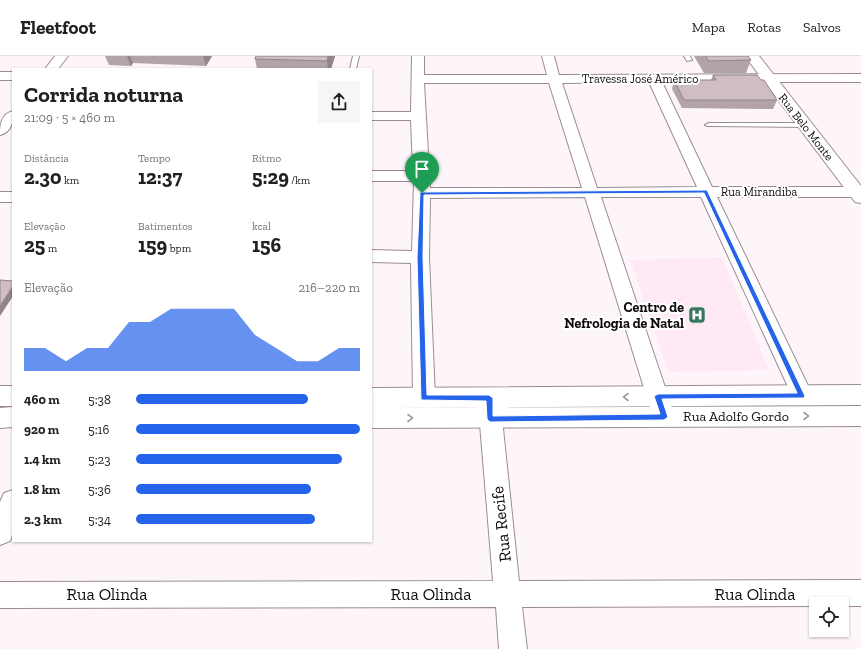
<!DOCTYPE html>
<html lang="pt">
<meta charset="utf-8">
<style>
body{margin:0;font-family:"Zilla Slab",serif;background:#f6f6f6;color:#202124;height:100vh;display:flex;flex-direction:column;font-size:15px;white-space:nowrap}
*{box-sizing:border-box;margin:0}
p{font-size:13px;color:#757577}
.icon{flex:none;width:22px;height:22px;fill:none;stroke:currentColor;stroke-width:2;stroke-linecap:round;stroke-linejoin:round}
.map{position:relative;flex:1;overflow:hidden}
.panel{position:absolute;left:12px;top:12px;width:360px;height:474px;display:flex;flex-direction:column;background:#fff;border-radius:0px;box-shadow:0 1px 3px #0004}
.panel>*{flex:none}
.fabs{position:absolute;left:809px;top:541px;display:grid;gap:8px}
.fabs a{display:grid;place-items:center;width:40px;height:40px;border-radius:0px;background:#fff;box-shadow:0 1px 3px #0004;font-size:20px}
.pin{position:absolute;display:grid;place-items:center;width:34px;height:34px;color:#fff;margin:-41px -17px;border-radius:50% 50% 50% 0;rotate:-45deg;box-shadow:0 0 4px #0007}
.pin .icon{rotate:45deg}
.round{display:grid;place-items:center;flex:none;width:42px;height:42px;border-radius:0px;background:#f6f6f6}
.head{display:flex;align-items:center;justify-content:space-between;height:68px;padding:0 12px}
h1{font-size:22px;font-weight:800;line-height:30px}
.metrics{display:grid;grid-template-columns:repeat(3,1fr);gap:6px;height:68px;padding:4px 12px}
.metrics div{display:grid;align-content:center}
.metrics b{font-size:20px;font-weight:800}
.metrics small{font-size:11px;font-weight:400}
.metrics p{font-size:11px}
.chart{height:112px;padding:8px 12px}
.chart p{display:flex;justify-content:space-between}
.chart svg{width:100%;height:72px;margin-top:4px;fill:#2563eb;opacity:.7}
ul{padding:0 12px;list-style:none;font-size:13px}
li{display:grid;grid-template-columns:64px 48px 1fr;align-items:center;height:30px}
li i{height:10px;border-radius:5px;background:#2563eb}
header{display:flex;align-items:center;gap:24px;box-sizing:border-box;height:56px;padding:0 20px;background:#fff;border-bottom:1px solid #e0e0e0}
header strong{font-size:19px}
nav{display:flex;gap:22px;margin-inline-start:auto;font-size:14px}
.map>svg:first-child{display:block}
</style>
<header>
<strong>Fleetfoot</strong>
<nav><a>Mapa</a><a>Rotas</a><a>Salvos</a></nav>
</header>
<div class="map">
<svg width="861" height="593" viewBox="0 0 861 593">
<rect width="100%" height="100%" fill="#fdf5f9"/>
<path fill="#ffe9f4" d="M 722,201 L 769,314 L 668,316 L 630,204 Z"/>
<g fill="none" stroke-linecap="round" stroke-linejoin="round">
<defs>
<path id="lane" d="M 353,0 L 359,0 L 356,13 L 350,13 Z
M 684,0 L 690,0 L 692,4 L 687,5 Z
M 709,67 L 805,67 L 809,69 L 805,71 L 707,70 L 705,69 Z"/>
<path id="street" d="M 55,0 L 68,0 L 58,13 L 45,13 Z
M 412,0 L 424,0 L 424,19 L 547,19 L 542,0 L 554,0 L 559,19 L 861,18 L 861,26 L 662,26 L 712,131 L 856,131 L 861,132 L 861,140 L 856,141 L 717,141 L 813,340 L 809,346 L 802,349 L 795,346 L 701,141 L 601,141 L 675,361 L 672,367 L 664,370 L 656,367 L 653,361 L 585,141 L 430,142 L 429,201 L 435,342 L 431,348 L 424,351 L 417,348 L 413,342 L 411,207 L 371,206 L 371,194 L 412,195 L 414,125 L 371,125 L 371,115 L 413,115 L 411,64 L 371,64 L 371,56 L 411,56 ZM 649,26 L 697,131 L 597,132 L 562,27 ZM 424,27 L 549,27 L 582,132 L 430,132 Z
M 0,16 L 13,16 L 13,24 L 0,24 Z
M 13,55 C 13,66 12,76 0,79 C 0,69 1,58 13,55 Z
M 0,136 L 13,136 L 13,146 L 0,146 Z
M 489,335 L 497,338 L 500,344 L 519,525 L 861,524 L 861,550 L 842,550 L 842,548 L 816,548 L 816,550 L 522,551 L 527,593 L 499,593 L 496,551 L 0,552 L 0,526 L 493,525 L 478,344 L 481,338 Z"/>
<path id="secondary" d="M 745,0 L 759,0 L 861,130 L 861,147 L 855,146 Z
M 861,329 L 861,349 L 371,352 L 371,332 Z
M 0,330 L 13,330 L 13,350 L 0,350 Z
M 861,350 L 861,370 L 371,372 L 371,352 Z
M 13,351 L 13,371 L 0,372 L 0,352 Z
M 13,434 L 13,477 L 10,485 L 0,489 L 0,446 L 4,437 Z"/>
</defs>
<use href="#lane" stroke="#9c8b93" stroke-width="2"/>
<use href="#street" stroke="#9c8b93" stroke-width="2"/>
<use href="#secondary" stroke="#9c8b93" stroke-width="2"/>
<use href="#lane" fill="#fff" fill-rule="evenodd"/>
<use href="#street" fill="#fff" fill-rule="evenodd"/>
<use href="#secondary" fill="#fff" fill-rule="evenodd"/>
</g>
<path fill="#b2a2a9" d="M 105,0 L 212,0 L 206,10 L 133,7 L 131,10 L 109,9 Z
M 256,0 L 335,0 L 331,13 L 257,13 L 255,3 Z
M 694,0 L 748,0 L 751,4 L 746,17 L 704,17 Z
M 713,19 L 761,24 L 777,44 L 773,53 L 682,52 L 672,33 L 674,24 L 711,24 Z"/>
<path fill="#91848a" d="M 127,0 L 130,0 L 133,7 L 131,10 Z
M 203,0 L 212,0 L 206,10 Z
M 328,0 L 335,0 L 331,13 L 328,13 L 327,5 Z
M 13,230 L 13,240 L 0,260 L 0,250 Z"/>
<path fill="#cfbcc5" stroke="#91848a" d="M 256,0 L 328,0 L 327,5 L 255,3 Z
M 706,0 L 748,0 L 751,4 L 708,5 Z
M 713,19 L 757,19 L 761,24 L 764,24 L 777,44 L 684,44 L 674,24 L 716,24 Z
M 0,224 L 13,225 L 13,230 L 0,250 Z"/>
<defs><path id="oneway-chevron" d="M-2-3.5L2.5 0L-2 3.5" fill="none" stroke-width="1.6" stroke-linecap="round" stroke-linejoin="round"/></defs>
<g stroke="#9f9d9e">
<use href="#oneway-chevron" transform="translate(626 341) rotate(180)"/>
<use href="#oneway-chevron" transform="translate(806 360)"/>
<use href="#oneway-chevron" transform="translate(410 362)"/>
</g>
<path fill="#2563eb" stroke="#fff" fill-rule="evenodd" d="M 707,134 L 805,340 L 804,342 L 662,343 L 668,361 L 664,364 L 490,366 L 487,363 L 486,345 L 421,344 L 417,201 L 420,136 ZM 704,137 L 797,337 L 658,338 L 654,340 L 660,358 L 493,360 L 493,342 L 489,339 L 427,339 L 423,201 L 424,139 Z"/>
<defs>
<symbol id="hospital-square" viewBox="-11 -11 22 22"><rect x="-9" y="-9" width="18" height="18" rx="4" fill="#3a755f" stroke="#fff"/><path d="M-5-5h3v3.5h4V-5h3V5h-3V1.5h-4V5h-3Z" fill="#fff"/></symbol>
</defs>
<g fill-rule="evenodd">
<use href="#hospital-square" x="687" y="249" width="20" height="20"/>
</g>
<g text-anchor="middle" dominant-baseline="central" stroke-width="4" stroke-linejoin="round" paint-order="stroke">
<g font-size="12" fill="#100a0d" stroke="#fff">
<text x="640" y="23">Travessa José Américo</text>
<text transform="translate(806 71) rotate(52)">Rua Belo Monte</text>
<text x="759" y="136">Rua Mirandiba</text>
</g>
<g font-size="14" font-weight="bold" fill="#100a0d" stroke="#fff" text-anchor="end">
<text x="684" y="251">Centro de<tspan x="684" dy="16">Nefrologia de Natal</tspan></text>
</g>
<g font-size="14" fill="#100a0d" stroke="#fff">
<text x="736" y="360">Rua Adolfo Gordo</text>
</g>
<g font-size="17" fill="#100a0d" stroke="#fff">
<text transform="translate(501 468) rotate(-96)">Rua Recife</text>
<text x="107" y="538">Rua Olinda</text>
<text x="431" y="538">Rua Olinda</text>
<text x="755" y="538">Rua Olinda</text>
</g>
</g>
</svg>
<div class="fabs">
<a><svg class="icon" aria-label="locate" viewBox="0 0 24 24"><circle cx="12" cy="12" r="6"/><path d="M12 2v4M12 18v4M2 12h4M18 12h4"/></svg></a>
</div>
<div class="pin" style="left:422px;top:137px;background:#1e9e55"><svg class="icon" aria-label="arrive" viewBox="0 0 24 24"><path d="M6 21V4h12l-3 4 3 4H6"/></svg></div>
<section class="panel">
<div class="head"><div><h1>Corrida noturna</h1><p>21:09 · 5 × 460 m</p></div><a class="round"><svg class="icon" aria-label="share" viewBox="0 0 24 24"><path d="M12 15V3M7 8l5-5 5 5M5 13v7h14v-7"/></svg></a></div>
<div class="metrics">
<div><p>Distância</p><b>2.30<small> km</small></b></div>
<div><p>Tempo</p><b>12:37</b></div>
<div><p>Ritmo</p><b>5:29<small> /km</small></b></div>
</div>
<div class="metrics">
<div><p>Elevação</p><b>25<small> m</small></b></div>
<div><p>Batimentos</p><b>159<small> bpm</small></b></div>
<div><p>kcal</p><b>156</b></div>
</div>
<div class="chart"><p><span>Elevação</span>216–220 m</p>
<svg viewBox="0 0 160 44" preserveAspectRatio="none"><path d="M0 44V30L10 30L20 38L30 30L40 30L50 14L60 14L70 6L80 6L90 6L100 6L110 22L120 30L130 38L140 38L150 30L160 30V44z"/></svg>
</div>
<ul>
<li><b>460 m</b>5:38<i style="width:77%"></i></li>
<li><b>920 m</b>5:16<i style="width:100%"></i></li>
<li><b>1.4 km</b>5:23<i style="width:92%"></i></li>
<li><b>1.8 km</b>5:36<i style="width:78%"></i></li>
<li><b>2.3 km</b>5:34<i style="width:80%"></i></li>
</ul>
</section>
</div>
